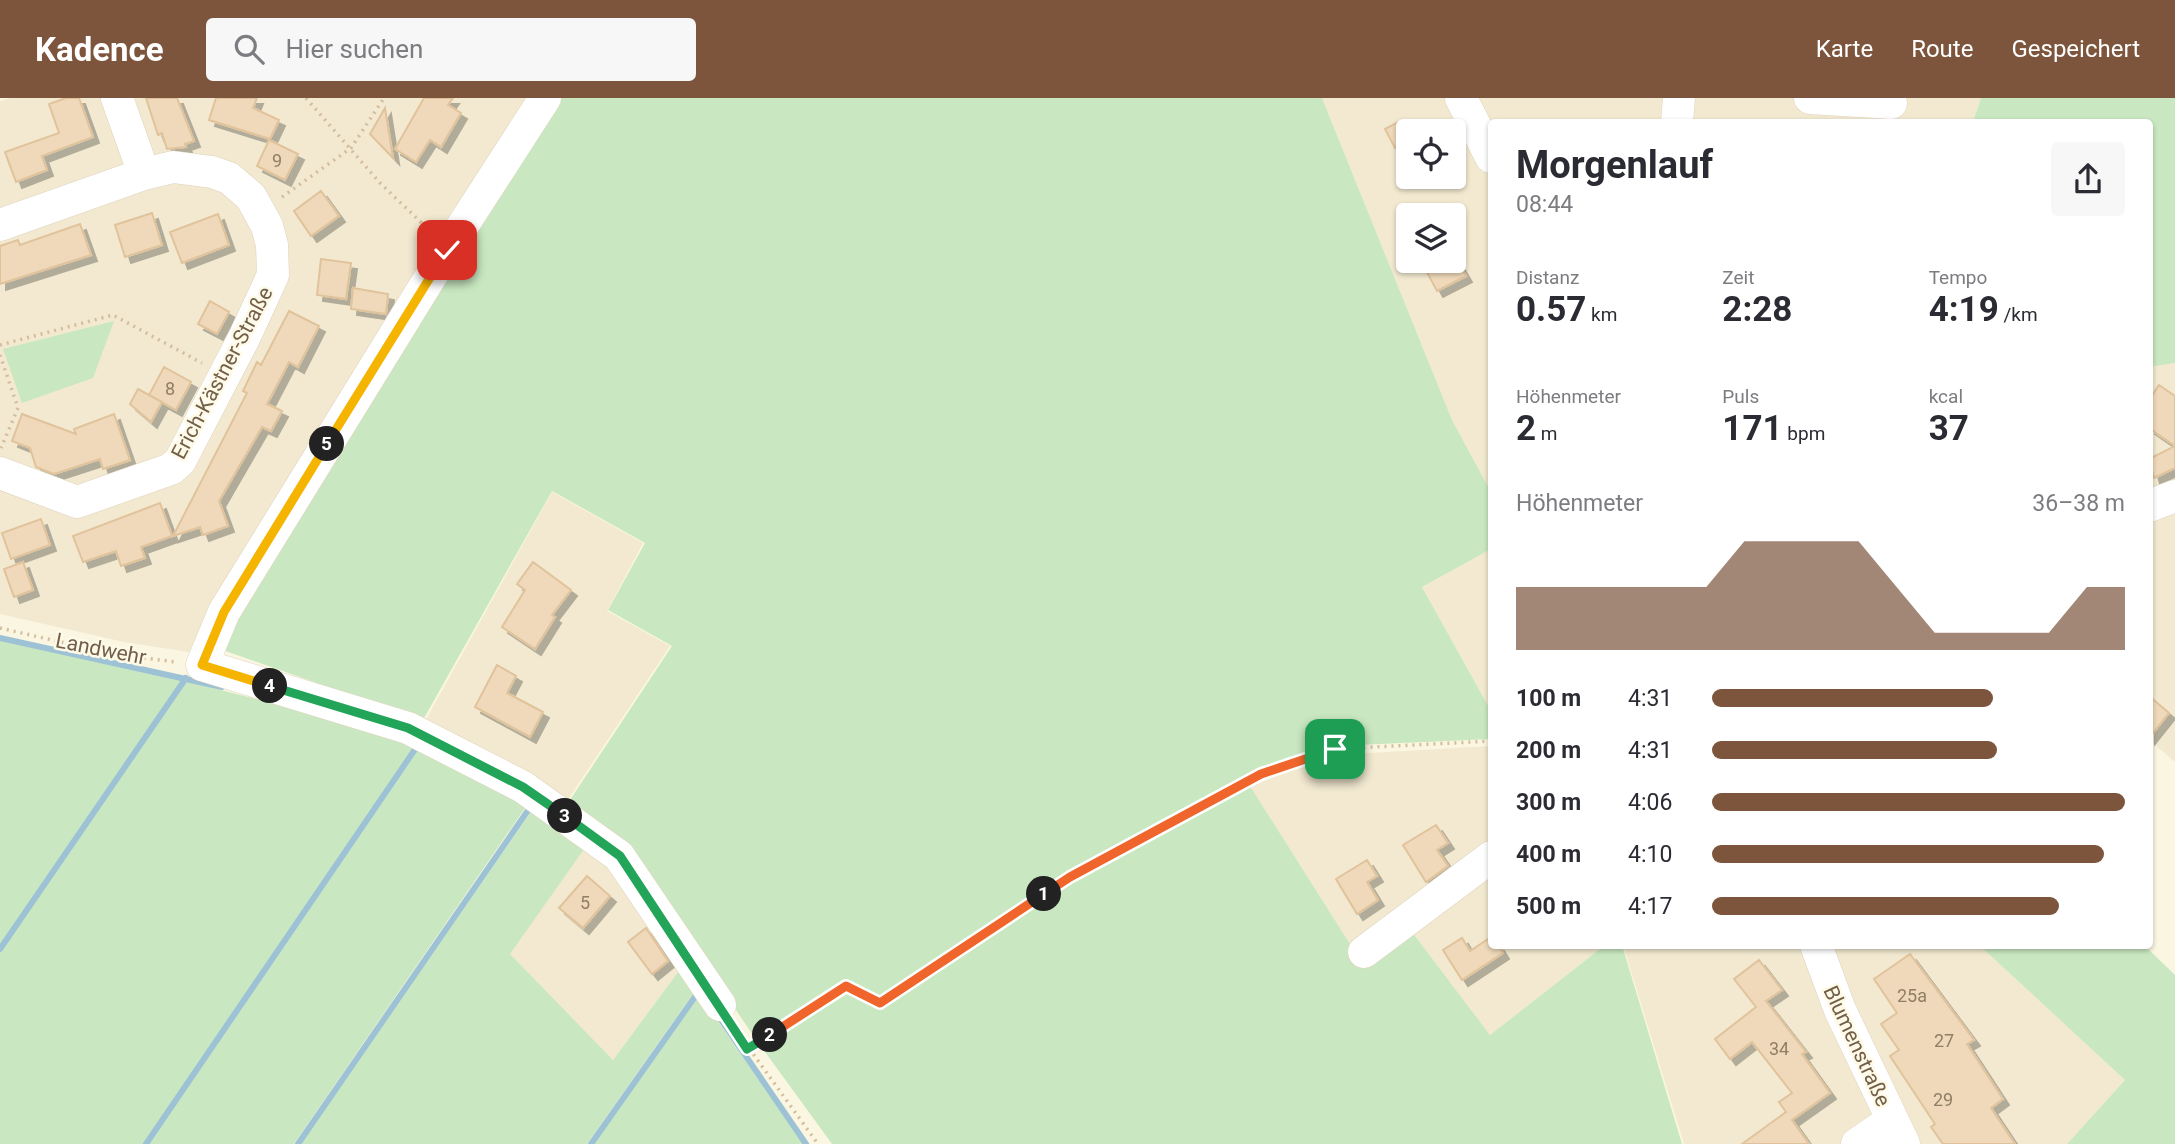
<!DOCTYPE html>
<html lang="de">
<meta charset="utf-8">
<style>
body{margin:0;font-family:Roboto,sans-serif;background:#f7f7f7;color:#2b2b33;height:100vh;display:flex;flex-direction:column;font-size:26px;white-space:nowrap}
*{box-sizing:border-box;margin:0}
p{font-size:23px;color:#7c7c81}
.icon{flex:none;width:38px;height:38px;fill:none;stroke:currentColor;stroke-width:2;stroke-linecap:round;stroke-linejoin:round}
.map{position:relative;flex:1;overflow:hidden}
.sheet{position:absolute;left:1488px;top:21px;width:665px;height:830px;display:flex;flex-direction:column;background:#fff;border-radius:7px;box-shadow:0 2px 5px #0004}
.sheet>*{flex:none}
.fabs{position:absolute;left:1396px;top:21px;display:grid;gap:14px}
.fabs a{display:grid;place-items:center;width:70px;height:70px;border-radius:7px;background:#fff;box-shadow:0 2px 5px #0004;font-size:35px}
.pin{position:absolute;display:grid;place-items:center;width:60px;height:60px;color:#fff;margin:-30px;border-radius:14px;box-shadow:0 4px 10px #0006}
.km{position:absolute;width:35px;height:35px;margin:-18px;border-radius:50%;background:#222;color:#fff;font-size:19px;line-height:35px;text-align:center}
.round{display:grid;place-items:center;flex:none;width:74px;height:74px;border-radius:7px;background:#f7f7f7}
.summary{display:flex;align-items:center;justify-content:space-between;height:119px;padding:0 28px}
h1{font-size:38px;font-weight:700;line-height:52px}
.metrics{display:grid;grid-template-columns:repeat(3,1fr);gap:10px;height:119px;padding:7px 28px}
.metrics div{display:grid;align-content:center}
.metrics b{font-size:35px;font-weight:700}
.metrics small{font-size:19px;font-weight:400}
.metrics p{font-size:19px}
.chart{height:196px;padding:14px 28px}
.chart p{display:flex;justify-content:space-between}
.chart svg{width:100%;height:126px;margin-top:7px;fill:#7d553d;opacity:.7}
ul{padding:0 28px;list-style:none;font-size:23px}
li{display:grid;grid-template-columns:112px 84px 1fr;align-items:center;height:52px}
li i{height:18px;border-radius:9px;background:#7d553d}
header{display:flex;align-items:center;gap:42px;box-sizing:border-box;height:98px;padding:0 35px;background:#7d553d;color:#fff}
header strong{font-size:33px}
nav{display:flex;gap:38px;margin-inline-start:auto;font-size:24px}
.search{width:490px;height:63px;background:#f7f7f7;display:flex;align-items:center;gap:18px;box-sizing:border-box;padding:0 24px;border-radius:7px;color:#7c7c81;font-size:26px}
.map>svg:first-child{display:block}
</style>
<header>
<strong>Kadence</strong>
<div class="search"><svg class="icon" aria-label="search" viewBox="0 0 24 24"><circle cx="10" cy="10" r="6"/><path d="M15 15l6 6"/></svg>Hier suchen</div>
<nav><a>Karte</a><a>Route</a><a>Gespeichert</a></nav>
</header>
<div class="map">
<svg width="2175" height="1046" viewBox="0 0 2175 1046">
<defs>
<filter id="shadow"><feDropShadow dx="6" dy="6" stdDeviation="0" flood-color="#0004"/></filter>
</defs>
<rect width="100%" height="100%" fill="#fbf6e1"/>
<path fill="#f2e9d0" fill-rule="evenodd" d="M 11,0 L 538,0 L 189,554 L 124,544 L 0,516 L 0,3 Z
M 1322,0 L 1450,0 L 1491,81 L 1491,394 L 1452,322 ZM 1409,33 L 1454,33 L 1454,79 L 1409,79 ZM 1409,117 L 1454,117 L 1454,163 L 1409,163 Z
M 1471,0 L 1671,0 L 1669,24 L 1491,24 Z
M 1690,0 L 1981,0 L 1973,24 L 1688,24 Z
M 2175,265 L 2175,389 L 2149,396 L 2149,269 Z
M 552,394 L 643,445 L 607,513 L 670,548 L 567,703 L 425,623 Z
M 2175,412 L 2175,664 L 2149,642 L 2149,422 Z
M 1491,451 L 1491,613 L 1422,489 Z
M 1491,648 L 1491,752 L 1355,854 L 1250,688 L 1334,657 Z
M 587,747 L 614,762 L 687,862 L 613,962 L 509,856 Z
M 1491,767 L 1491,847 L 1605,847 L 1490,937 L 1406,826 Z
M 1623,847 L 1811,847 L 1896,1046 L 1684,1046 Z
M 1824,847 L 1979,847 L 2125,982 L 2067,1046 L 1912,1046 Z"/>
<path fill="#c9e8c1" d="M 552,0 L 1322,0 L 1452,322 L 1491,394 L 1491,451 L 1422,489 L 1491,613 L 1491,641 L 1335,648 L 1261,674 L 1069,776 L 879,901 L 848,885 L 757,943 L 627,752 L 568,705 L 672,548 L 608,512 L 645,445 L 552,393 L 423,622 L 217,550 Z
M 1981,0 L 2175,0 L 2175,265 L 2149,269 L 2149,24 L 1973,24 Z
M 114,223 L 93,280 L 22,305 L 3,251 Z
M 0,542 L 182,582 L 0,848 Z
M 186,583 L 397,637 L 415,647 L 143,1046 L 0,1046 L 0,855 Z
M 418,652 L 527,707 L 294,1046 L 149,1046 Z
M 1250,688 L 1355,854 L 1406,826 L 1490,937 L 1605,847 L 1622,847 L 1682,1046 L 832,1046 L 760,947 L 846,890 L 880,907 L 1071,781 Z
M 535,708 L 587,747 L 510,856 L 613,962 L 687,862 L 700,886 L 587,1046 L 301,1046 Z
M 1979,847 L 2144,847 L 2175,877 L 2175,1046 L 2067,1046 L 2125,982 Z
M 699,896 L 803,1046 L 593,1046 Z"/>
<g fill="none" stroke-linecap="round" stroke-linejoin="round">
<path stroke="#9dc2d5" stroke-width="6" d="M 0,540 L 222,589
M 0,851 L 186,580
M 717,916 L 806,1046
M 146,1046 L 418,647
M 298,1046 L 531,708
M 591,1046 L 699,893"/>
</g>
<path fill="#efd9ba" stroke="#e1c39b" stroke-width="2" filter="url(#shadow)" d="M 66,0 L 79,0 L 93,39 L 42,58 L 47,72 L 16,84 L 5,54 L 59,35 L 49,6 Z
M 146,0 L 177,0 L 194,43 L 185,46 L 186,49 L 167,51 L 162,35 L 158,37 Z
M 216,0 L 257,0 L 253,10 L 279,22 L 270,41 L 209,22 Z
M 424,0 L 453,0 L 448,7 L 461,15 L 441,49 L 430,42 L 416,64 L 395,51 Z
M 385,10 L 393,60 L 370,36 Z
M 1402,22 L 1409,35 L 1409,43 L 1395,50 L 1385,31 Z
M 269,42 L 298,56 L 285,82 L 257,68 Z
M 321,93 L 339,118 L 311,138 L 294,113 Z
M 152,115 L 162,147 L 125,159 L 115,127 Z
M 218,116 L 229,147 L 182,165 L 170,134 Z
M 80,126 L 91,157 L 0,186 L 0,148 L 18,142 L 20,147 Z
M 321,161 L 351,165 L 346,201 L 317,197 Z
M 1421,163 L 1457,163 L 1466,178 L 1437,193 Z
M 353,190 L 388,196 L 386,216 L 351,211 Z
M 210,203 L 229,214 L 217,236 L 198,226 Z
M 289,213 L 319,228 L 298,269 L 289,264 L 267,306 L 282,313 L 271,333 L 262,329 L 219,403 L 228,428 L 203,437 L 200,429 L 173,438 L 247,295 L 243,293 L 257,264 L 261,267 Z
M 164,269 L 191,284 L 176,312 L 149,297 Z
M 2159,287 L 2175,298 L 2175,348 L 2149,330 L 2149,302 Z
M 138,291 L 162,304 L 151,324 L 130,306 Z
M 22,316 L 76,336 L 74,331 L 114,316 L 130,362 L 103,371 L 100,361 L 54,376 L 36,369 L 30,350 L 12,343 Z
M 2175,348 L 2175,370 L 2154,380 L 2149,361 Z
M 160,405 L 172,438 L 141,449 L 145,460 L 121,468 L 116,453 L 83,464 L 73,438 Z
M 41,421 L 50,447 L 11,461 L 2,435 Z
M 23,464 L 33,492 L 14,499 L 4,471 Z
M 533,464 L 571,492 L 552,517 L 555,519 L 535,551 L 502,529 L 525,492 L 517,486 Z
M 497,567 L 516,578 L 507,595 L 543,614 L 530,639 L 475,609 Z
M 2149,598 L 2169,615 L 2149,640 Z
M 1436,727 L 1448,745 L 1437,752 L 1448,768 L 1426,784 L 1403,747 Z
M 1367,762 L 1377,778 L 1367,784 L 1378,802 L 1357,816 L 1336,781 Z
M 587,778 L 610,798 L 583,830 L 559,810 Z
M 646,830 L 668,863 L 652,876 L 628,844 Z
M 1491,839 L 1491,847 L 1498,847 L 1503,855 L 1462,882 L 1443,852 L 1462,840 L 1470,853 Z
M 1910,856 L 1974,942 L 1967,946 L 2003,1001 L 1991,1010 L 2015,1046 L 1943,1046 L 1931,1029 L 1935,1026 L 1890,958 L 1899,952 L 1881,926 L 1897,915 L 1874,881 Z
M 1759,862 L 1782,892 L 1766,903 L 1806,954 L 1802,956 L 1830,995 L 1792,1022 L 1809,1046 L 1742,1046 L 1786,1014 L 1779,1004 L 1792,995 L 1752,944 L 1730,961 L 1715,941 L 1756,909 L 1734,881 Z"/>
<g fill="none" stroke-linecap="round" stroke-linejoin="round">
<defs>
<path id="minor" d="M 117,0 L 144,76
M 545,0 L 447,152 L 224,514 L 202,567 L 408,630 L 523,689 L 619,758 L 720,907
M 1461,0 L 1491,59
M 1810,0 L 1891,5
M 1677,24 L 1679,0
M 0,127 L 144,76 L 173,69 L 212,74 L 229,80 L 251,99 L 267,128 L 272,147 L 273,177 L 244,240 L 180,363 L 171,371 L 77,404 L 0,375
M 2149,408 L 2175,398
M 1816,847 L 1840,912 L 1904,1046
M 1364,854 L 1491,759
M 1857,1046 L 1892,1022"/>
</defs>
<use href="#minor" stroke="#dfd3bd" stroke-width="33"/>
<path stroke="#d4bd9d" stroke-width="3.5" stroke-dasharray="2 5" stroke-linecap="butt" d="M 306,0 L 380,85 L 429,132
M 282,99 L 351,50 L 384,0
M 0,247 L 113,217 L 202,265
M 0,257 L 18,310 L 1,350
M 0,530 L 113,556 L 176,564
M 733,928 L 818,1046
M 747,951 L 846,888 L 880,905 L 1070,779 L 1261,676 L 1335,651 L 1491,643"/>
<use href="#minor" stroke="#fff" stroke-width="32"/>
</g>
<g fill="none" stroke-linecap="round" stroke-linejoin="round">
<defs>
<path id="split-1" d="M 1044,796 L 1070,779 L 1261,676 L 1335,651"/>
<path id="split-2" d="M 770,937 L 846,888 L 880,905 L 1044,796"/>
<path id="split-3" d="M 565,718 L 620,758 L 747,951 L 770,937"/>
<path id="split-4" d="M 270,588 L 408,630 L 523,689 L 565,718"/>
<path id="split-5" d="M 270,588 L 202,567 L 224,514 L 327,346"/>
<path id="split-6" d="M 327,346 L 447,152"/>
</defs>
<use href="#split-1" stroke="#fff" stroke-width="14"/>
<use href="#split-2" stroke="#fff" stroke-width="14"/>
<use href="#split-3" stroke="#fff" stroke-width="14"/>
<use href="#split-4" stroke="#fff" stroke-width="14"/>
<use href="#split-5" stroke="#fff" stroke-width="14"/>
<use href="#split-6" stroke="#fff" stroke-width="14"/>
<use href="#split-1" stroke="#f0652b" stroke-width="9"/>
<use href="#split-2" stroke="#f0652b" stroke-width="9"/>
<use href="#split-3" stroke="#22a559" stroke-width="9"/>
<use href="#split-4" stroke="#22a559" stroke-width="9"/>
<use href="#split-5" stroke="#f5b400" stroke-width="9"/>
<use href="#split-6" stroke="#f5b400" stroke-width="9"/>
</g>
<g text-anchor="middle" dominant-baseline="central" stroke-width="5" stroke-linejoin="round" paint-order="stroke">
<g font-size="18" fill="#907e65">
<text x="277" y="62">9</text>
<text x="170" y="290">8</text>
<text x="585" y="804">5</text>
<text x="1912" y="897">25a</text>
<text x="1944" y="942">27</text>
<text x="1779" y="950">34</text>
<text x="1943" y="1001">29</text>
</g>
<g font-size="21" fill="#715f49" stroke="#fefae7">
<text transform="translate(222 275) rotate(-62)">Erich-Kästner-Straße</text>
<text transform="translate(101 551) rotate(11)">Landwehr</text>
<text transform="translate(1857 948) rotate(65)">Blumenstraße</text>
</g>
</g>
</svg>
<div class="fabs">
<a><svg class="icon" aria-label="locate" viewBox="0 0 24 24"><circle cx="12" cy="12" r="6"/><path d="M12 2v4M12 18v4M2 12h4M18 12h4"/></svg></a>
<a><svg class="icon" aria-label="layers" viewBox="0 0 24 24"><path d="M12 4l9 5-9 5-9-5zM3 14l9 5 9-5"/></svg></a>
</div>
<div class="pin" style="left:1335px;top:651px;background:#1e9e55"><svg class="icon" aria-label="arrive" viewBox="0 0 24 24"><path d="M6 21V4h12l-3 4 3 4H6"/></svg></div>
<div class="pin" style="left:447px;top:152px;background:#d93025"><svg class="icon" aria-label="check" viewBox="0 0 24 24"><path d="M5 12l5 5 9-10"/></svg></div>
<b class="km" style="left:1044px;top:796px">1</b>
<b class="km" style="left:770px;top:937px">2</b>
<b class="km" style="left:565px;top:718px">3</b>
<b class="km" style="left:270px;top:588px">4</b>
<b class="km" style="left:327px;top:346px">5</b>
<section class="sheet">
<div class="summary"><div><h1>Morgenlauf</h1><p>08:44</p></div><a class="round"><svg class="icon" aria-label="share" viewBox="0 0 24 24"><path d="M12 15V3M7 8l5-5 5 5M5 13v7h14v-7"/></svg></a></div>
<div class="metrics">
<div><p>Distanz</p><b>0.57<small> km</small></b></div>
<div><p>Zeit</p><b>2:28</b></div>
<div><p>Tempo</p><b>4:19<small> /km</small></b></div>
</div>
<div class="metrics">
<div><p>Höhenmeter</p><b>2<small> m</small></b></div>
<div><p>Puls</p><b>171<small> bpm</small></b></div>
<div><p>kcal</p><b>37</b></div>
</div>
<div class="chart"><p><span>Höhenmeter</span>36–38 m</p>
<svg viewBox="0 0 160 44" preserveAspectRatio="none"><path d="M0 44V22L10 22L20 22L30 22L40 22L50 22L60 6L70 6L80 6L90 6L100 22L110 38L120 38L130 38L140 38L150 22L160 22V44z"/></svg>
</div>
<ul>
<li><b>100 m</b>4:31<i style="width:68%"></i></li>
<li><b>200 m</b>4:31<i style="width:69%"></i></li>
<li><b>300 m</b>4:06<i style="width:100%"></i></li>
<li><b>400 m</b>4:10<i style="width:95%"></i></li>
<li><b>500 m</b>4:17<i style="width:84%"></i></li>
</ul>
</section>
</div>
